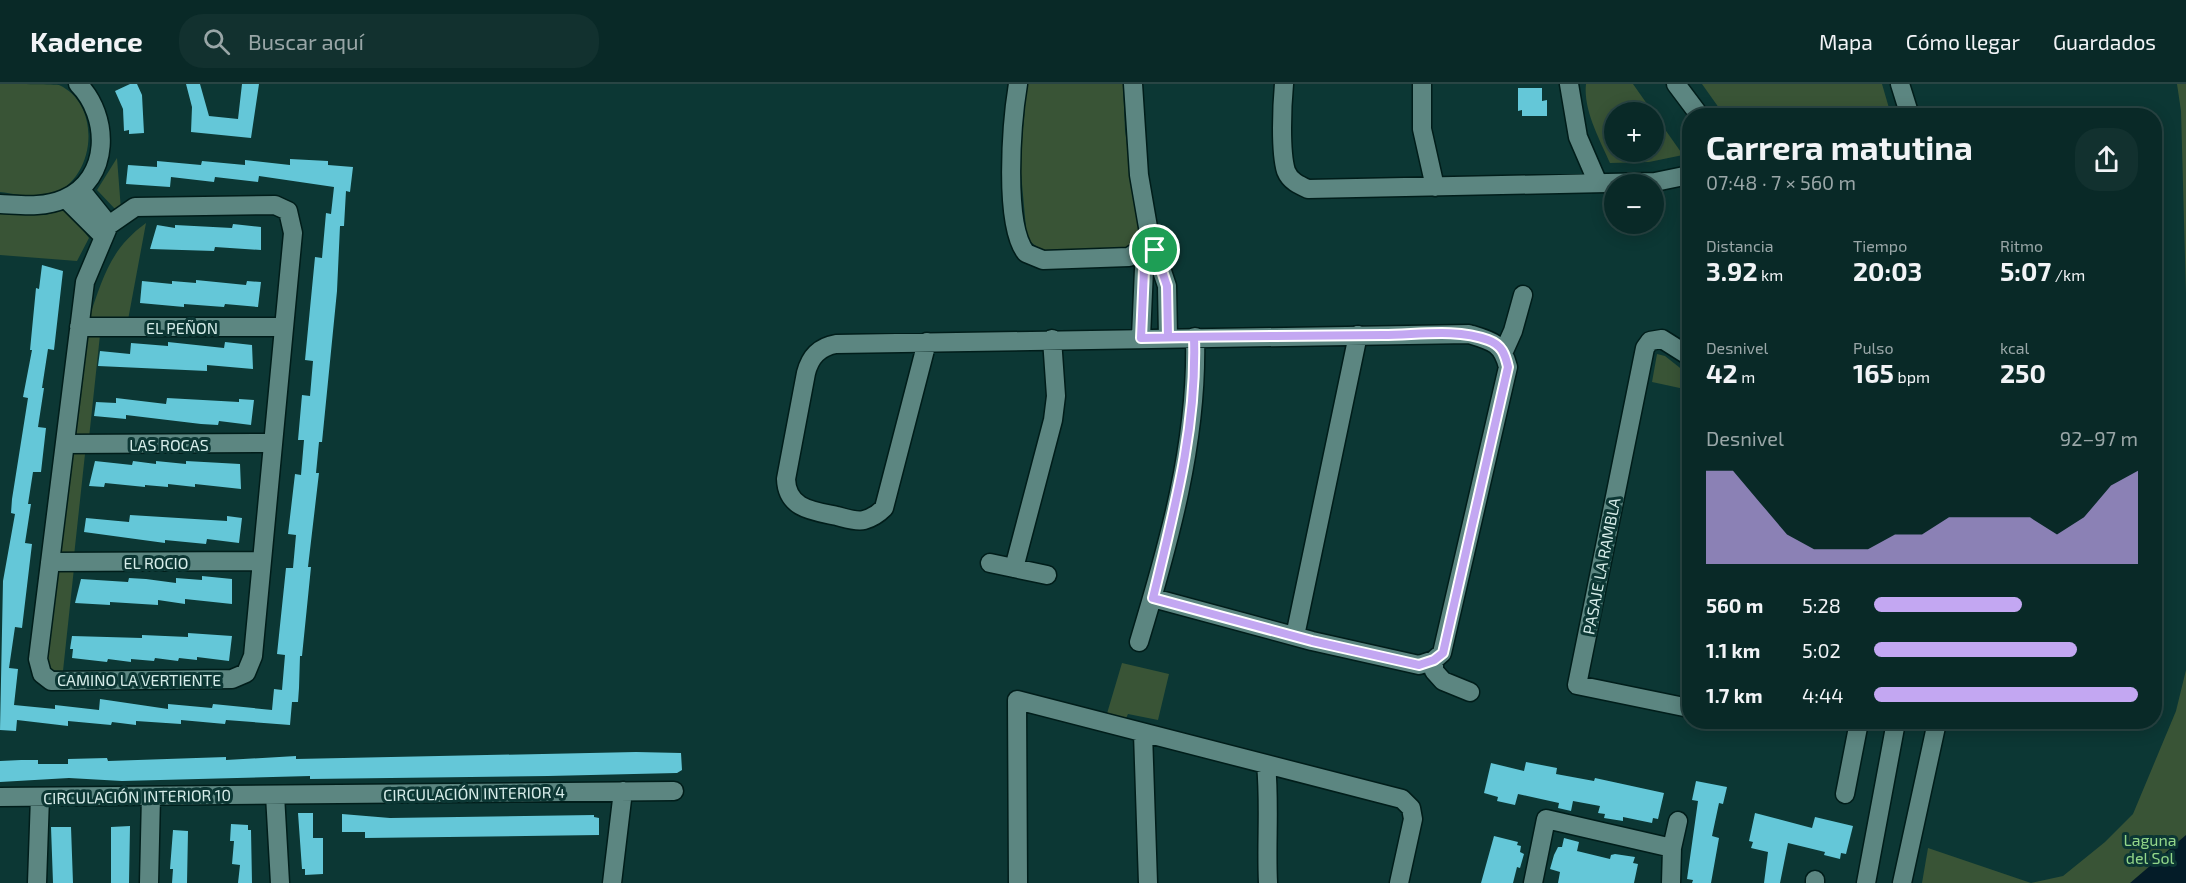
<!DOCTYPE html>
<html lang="es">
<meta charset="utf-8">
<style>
body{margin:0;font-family:"Exo 2",sans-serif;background:#12312f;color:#f1f3f6;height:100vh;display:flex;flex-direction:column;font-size:22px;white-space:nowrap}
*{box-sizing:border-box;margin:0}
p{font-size:20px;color:#99a6a7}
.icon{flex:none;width:33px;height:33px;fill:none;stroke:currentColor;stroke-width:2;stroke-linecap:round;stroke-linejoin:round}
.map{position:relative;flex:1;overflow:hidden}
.side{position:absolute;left:1682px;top:24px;width:480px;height:621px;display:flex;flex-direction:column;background:#092927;border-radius:24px;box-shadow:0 3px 15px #0003,0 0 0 2px #294544}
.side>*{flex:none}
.buttons{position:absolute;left:1604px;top:18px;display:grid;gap:12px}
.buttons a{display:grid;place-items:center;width:60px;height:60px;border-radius:50%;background:#092927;box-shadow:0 3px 15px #0003,0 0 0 2px #294544;font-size:30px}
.pin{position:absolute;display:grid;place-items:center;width:51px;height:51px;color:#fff;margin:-26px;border:3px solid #fff;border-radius:50%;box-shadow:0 2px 6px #0007}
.round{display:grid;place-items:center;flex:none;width:63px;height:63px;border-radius:24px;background:#12312f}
.head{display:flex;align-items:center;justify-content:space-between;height:102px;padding:0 24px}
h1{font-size:33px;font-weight:700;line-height:45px}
.stats{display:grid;grid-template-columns:repeat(3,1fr);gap:9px;height:102px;padding:6px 24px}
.stats div{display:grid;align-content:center}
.stats b{font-size:26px;font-weight:700}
.stats small{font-size:16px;font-weight:400}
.stats p{font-size:16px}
.chart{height:168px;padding:12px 24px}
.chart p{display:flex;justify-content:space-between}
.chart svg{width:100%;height:108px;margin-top:6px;fill:#c3a7f2;opacity:.7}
ul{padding:0 24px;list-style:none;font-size:20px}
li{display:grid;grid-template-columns:96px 72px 1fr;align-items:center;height:45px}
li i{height:15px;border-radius:8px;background:#c3a7f2}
header{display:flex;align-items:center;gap:36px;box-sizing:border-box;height:84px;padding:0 30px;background:#092927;border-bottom:2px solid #294544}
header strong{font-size:28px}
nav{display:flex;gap:33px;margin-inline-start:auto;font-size:21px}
.search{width:420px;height:54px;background:#12312f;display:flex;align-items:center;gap:15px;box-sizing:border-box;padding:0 21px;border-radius:24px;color:#99a6a7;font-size:22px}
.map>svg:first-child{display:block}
</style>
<header>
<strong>Kadence</strong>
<div class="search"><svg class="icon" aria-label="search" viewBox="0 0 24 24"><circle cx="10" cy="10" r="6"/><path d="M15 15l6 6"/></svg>Buscar aquí</div>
<nav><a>Mapa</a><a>Cómo llegar</a><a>Guardados</a></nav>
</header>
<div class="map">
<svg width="2186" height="799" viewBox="0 0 2186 799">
<rect width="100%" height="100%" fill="#0c3734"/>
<path fill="#395436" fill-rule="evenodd" d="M 0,0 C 14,0 48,0 59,1 C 103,21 96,97 50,111 C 34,115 16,110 0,108 Z
M 1027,0 L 1123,0 L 1125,46 L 1140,158 L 1128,164 L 1041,166 L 1027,155 L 1020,78 Z
M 1586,0 L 1633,0 L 1683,71 L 1649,78 L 1610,79 C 1600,56 1583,26 1586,0 ZM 1614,28 L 1653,28 L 1653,68 L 1614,68 Z
M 1702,0 L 1882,0 L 1891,31 L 1724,31 Z
M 2177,0 L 2186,0 L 2186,210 L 2181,27 Z
M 117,74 L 121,126 L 115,125 L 97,106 Z
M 67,125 L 89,154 L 77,177 L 0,171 L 0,129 L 45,131 Z
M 146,139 L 128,236 L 89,234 C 103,194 110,165 146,139 Z
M 89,251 L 100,251 L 89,354 L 76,353 L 72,348 L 84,255 Z
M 1657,270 L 1665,272 L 1689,291 L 1689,306 L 1652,298 Z
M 74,369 L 85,370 L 74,472 L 62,472 L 57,467 L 70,374 Z
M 63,483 L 74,484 L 63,587 L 50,586 L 46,581 L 58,488 Z
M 1122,579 L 1169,590 L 1158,636 L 1128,630 L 1120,647 L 1103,643 Z
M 2186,586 L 2186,799 L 1922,799 L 1928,764 L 2031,799 L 2063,792 L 2105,758 L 2133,730 L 2176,627 Z"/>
<path fill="#041c28" d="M 2186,751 L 2186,799 L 2130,799 Z"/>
<path fill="#64c7d8" d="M 130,0 L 137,0 L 142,11 L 144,49 L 129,50 L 129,46 L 124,47 L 123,25 L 115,7 Z
M 186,0 L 200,0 L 209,32 L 238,35 L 242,0 L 259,0 L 251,54 L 191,48 L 192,23 Z
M 1518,4 L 1542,4 L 1542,17 L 1547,16 L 1547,32 L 1522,32 L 1522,26 L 1518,27 Z
M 290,75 L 328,77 L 328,81 L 353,83 L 350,108 L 346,107 L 344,142 L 340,142 L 337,207 L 322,358 L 319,358 L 316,389 L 319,389 L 308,483 L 311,483 L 302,572 L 300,572 L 299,604 L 298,618 L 292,618 L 290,641 L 226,636 L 225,640 L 181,636 L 181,640 L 136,637 L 136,641 L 112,638 L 111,641 L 68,637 L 68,642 L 17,636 L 16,647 L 0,646 L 3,497 L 15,430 L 11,429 L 12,415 L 28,314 L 23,313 L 32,266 L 30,266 L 36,204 L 39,205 L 42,181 L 63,187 L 54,266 L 48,265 L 42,304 L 44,304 L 38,343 L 46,344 L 41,388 L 33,388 L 28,420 L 31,420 L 25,459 L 32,460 L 22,544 L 15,543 L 9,584 L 18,585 L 14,621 L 55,625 L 55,621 L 99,626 L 100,615 L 168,625 L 168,620 L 212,624 L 213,620 L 272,626 L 274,605 L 282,606 L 285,571 L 277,570 L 286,484 L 293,484 L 296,451 L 288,450 L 295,390 L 301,391 L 304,356 L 298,356 L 302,311 L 310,312 L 313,277 L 305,276 L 315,173 L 322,174 L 326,129 L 331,130 L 334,103 L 259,92 L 258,98 L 215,93 L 214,98 L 171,93 L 170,103 L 126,100 L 128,81 L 157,83 L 157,77 L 201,81 L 202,77 L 245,81 L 245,76 L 290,81 Z
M 233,140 L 261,143 L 261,166 L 215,163 L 214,167 L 150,165 L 157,141 L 175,144 L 175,141 L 232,144 Z
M 196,196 L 246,201 L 247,197 L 261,198 L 258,223 L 225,220 L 224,223 L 184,220 L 184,223 L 140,219 L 142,197 L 172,200 L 172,197 L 196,199 Z
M 168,258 L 224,264 L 225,258 L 252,261 L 253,285 L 207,281 L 207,287 L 98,282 L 100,267 L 130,270 L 131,259 L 168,262 Z
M 116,314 L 166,320 L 167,314 L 239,318 L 239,315 L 254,316 L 251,341 L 219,337 L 218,341 L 201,340 L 126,331 L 126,335 L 94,332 L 96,318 L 116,319 Z
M 95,377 L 132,381 L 133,377 L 156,380 L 156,377 L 186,380 L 186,377 L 240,380 L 241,405 L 195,400 L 195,403 L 168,400 L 168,403 L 145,401 L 145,403 L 105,399 L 104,403 L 89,402 Z
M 130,431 L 227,437 L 227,432 L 242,434 L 239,459 L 207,455 L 206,460 L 165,456 L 165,459 L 84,448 L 86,434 L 129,438 Z
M 202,492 L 232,495 L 232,520 L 185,515 L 185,520 L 158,516 L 158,521 L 110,518 L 110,521 L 75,519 L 81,495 L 128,498 L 129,494 L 146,495 L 176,499 L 176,494 L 202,496 Z
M 188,549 L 232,552 L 229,577 L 197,573 L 197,576 L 179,574 L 178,577 L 155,574 L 154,577 L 131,575 L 131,578 L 108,575 L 107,578 L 72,574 L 73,565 L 70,565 L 72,552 L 142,554 L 142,551 L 188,553 Z
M 636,668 L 681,669 L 682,686 L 677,689 L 548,692 L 310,695 L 310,692 L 122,697 L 69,694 L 0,698 L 0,677 L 21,676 L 38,676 L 38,680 L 68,680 L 68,675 L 107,674 L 108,677 L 226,673 L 226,676 L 296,672 L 296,675 Z
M 1526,678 L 1557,684 L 1556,690 L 1594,697 L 1595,694 L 1664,709 L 1658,735 L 1653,734 L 1652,739 L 1623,733 L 1623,737 L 1604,734 L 1605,730 L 1598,729 L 1600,722 L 1573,717 L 1571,727 L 1558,724 L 1559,719 L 1518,710 L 1515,721 L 1497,717 L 1498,713 L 1484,709 L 1491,679 L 1524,687 Z
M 1696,697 L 1727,703 L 1723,720 L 1719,719 L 1712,752 L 1719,754 L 1711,799 L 1692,799 L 1693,796 L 1687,795 L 1698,717 L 1692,716 Z
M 298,729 L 313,729 L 313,754 L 323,754 L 323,790 L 305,791 L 305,785 L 302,785 Z
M 1755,729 L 1812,744 L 1815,733 L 1853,742 L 1846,770 L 1841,769 L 1840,775 L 1824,771 L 1825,768 L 1788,759 L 1780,799 L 1764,799 L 1768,768 L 1751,764 L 1753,758 L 1749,757 Z
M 342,730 L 390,734 L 594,731 L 594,733 L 599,734 L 599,751 L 365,754 L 365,748 L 342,748 Z
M 231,740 L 248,741 L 248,746 L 251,746 L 252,799 L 238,799 L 240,781 L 232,780 L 234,757 L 230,757 Z
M 130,742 L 129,799 L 111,799 L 111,743 Z
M 51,743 L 71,743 L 73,799 L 53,799 Z
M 173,746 L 188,747 L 187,799 L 172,799 L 173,785 L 170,785 Z
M 1494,752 L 1518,758 L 1517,761 L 1521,762 L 1520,768 L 1524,770 L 1520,784 L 1517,783 L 1513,799 L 1481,799 Z
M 1564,754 L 1579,758 L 1577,767 L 1610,775 L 1611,771 L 1615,770 L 1635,773 L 1633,779 L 1638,780 L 1634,799 L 1558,799 L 1560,788 L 1550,785 L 1554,771 L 1558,763 L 1562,763 Z"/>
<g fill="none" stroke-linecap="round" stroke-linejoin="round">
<defs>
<path id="minor" d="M 1018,0 C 1012,36 1003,140 1026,169 L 1043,176 L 1129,173 L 1147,161 L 1149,149 L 1139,91 L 1133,0
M 1284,0 C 1282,21 1280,67 1286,87 C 1290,97 1299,101 1308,105 L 1655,98 L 1689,91
M 1422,0 L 1422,45 L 1435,103
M 1569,0 L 1578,53 L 1597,97
M 1676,0 L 1700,32
M 1900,0 L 1910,32
M 80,105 L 109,141
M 66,115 L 103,152
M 0,120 C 22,121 43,124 64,115 C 111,95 110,32 78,0
M 275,121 L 288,127 L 293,149 L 253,572 L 246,589 L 232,595 L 51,597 L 42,590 L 38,575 L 85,198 L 109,141 L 135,123 Z
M 79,243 L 284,243
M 1141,253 L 1145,163 L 1155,166 L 1167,202 L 1168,253
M 927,258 L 884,424 C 878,430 872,434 864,436 C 856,438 845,434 837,432 C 813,427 787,425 786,395 L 806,289 C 810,273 819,263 836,260 C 1047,255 1258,252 1469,250 C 1492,257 1502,259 1508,283 L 1442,569 L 1434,576 L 1419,581 L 1312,557 L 1153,514
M 1504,267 L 1513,247 L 1523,211
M 1689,272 L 1662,255 L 1650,257 L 1645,264 L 1577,601 L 1689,624
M 65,360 L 273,359
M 50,478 L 262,477
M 990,479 L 1047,491
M 1014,484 L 1053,336 L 1056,312 L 1052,255
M 1295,552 L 1358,251
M 1139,558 C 1169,459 1198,357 1195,253
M 1434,576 L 1434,587 L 1443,597 L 1470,608
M 1143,649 L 1148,799
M 1266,680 C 1270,720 1266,759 1268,799
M 1845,710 L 1859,638
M 275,711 L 280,799
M 0,713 L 674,707
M 37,799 L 40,713
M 149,799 L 151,712
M 612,799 L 623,707
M 1018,799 L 1017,616 L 1402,715 L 1411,724 L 1413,735 L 1399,799
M 1533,799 L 1546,735 L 1672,764
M 1671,799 L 1672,764 L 1678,737
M 1815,799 L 1815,796
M 1866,799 L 1896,638
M 1902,799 L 1937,638"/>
</defs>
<use href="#minor" stroke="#001d1a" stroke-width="21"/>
<use href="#minor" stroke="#5c8681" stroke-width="18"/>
</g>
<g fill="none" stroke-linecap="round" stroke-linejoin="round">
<defs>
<path id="route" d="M 1155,166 L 1145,163 L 1141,254 L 1194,253 C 1197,343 1174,427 1153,514 L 1312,557 L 1419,581 L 1434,576 L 1443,569 L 1508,283 C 1505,270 1502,261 1488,256 C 1456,244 1417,251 1383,251 C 1311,252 1240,252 1168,253 L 1167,202 L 1155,166"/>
</defs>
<use href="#route" stroke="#fff" stroke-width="12"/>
<use href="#route" stroke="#c3a7f2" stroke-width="8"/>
</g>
<g text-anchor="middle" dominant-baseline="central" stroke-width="6" stroke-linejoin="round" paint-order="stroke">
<g font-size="16" fill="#d6ece9" stroke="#0c3734">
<text x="182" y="243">EL PEÑON</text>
<text x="169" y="360">LAS ROCAS</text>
<text x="156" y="478">EL ROCIO</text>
<text transform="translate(1601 482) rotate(-79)">PASAJE LA RAMBLA</text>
<text x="139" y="595">CAMINO LA VERTIENTE</text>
<text transform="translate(474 709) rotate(-1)">CIRCULACIÓN INTERIOR 4</text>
<text transform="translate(137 712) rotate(-1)">CIRCULACIÓN INTERIOR 10</text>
</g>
<g font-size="16" fill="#93d78a" stroke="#0c3734">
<text x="2150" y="755">Laguna<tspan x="2150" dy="18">del Sol</tspan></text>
</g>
</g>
</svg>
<div class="buttons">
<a>+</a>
<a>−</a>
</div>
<div class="pin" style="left:1155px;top:166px;background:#1e9e55"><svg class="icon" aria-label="arrive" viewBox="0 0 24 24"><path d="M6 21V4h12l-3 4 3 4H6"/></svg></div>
<section class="side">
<div class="head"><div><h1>Carrera matutina</h1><p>07:48 · 7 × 560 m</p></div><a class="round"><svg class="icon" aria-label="share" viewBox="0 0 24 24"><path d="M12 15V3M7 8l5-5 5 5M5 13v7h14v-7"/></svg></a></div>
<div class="stats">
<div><p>Distancia</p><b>3.92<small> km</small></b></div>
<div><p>Tiempo</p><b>20:03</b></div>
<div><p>Ritmo</p><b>5:07<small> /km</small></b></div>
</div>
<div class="stats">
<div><p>Desnivel</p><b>42<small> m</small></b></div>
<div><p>Pulso</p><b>165<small> bpm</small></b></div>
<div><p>kcal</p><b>250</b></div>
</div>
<div class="chart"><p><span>Desnivel</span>92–97 m</p>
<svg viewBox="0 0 160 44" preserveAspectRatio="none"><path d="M0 44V6L10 6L20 19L30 32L40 38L50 38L60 38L70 32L80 32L90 25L100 25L110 25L120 25L130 32L140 25L150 12L160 6V44z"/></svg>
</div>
<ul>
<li><b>560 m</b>5:28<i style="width:56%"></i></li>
<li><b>1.1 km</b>5:02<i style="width:77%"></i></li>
<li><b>1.7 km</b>4:44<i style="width:100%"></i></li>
</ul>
</section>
</div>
